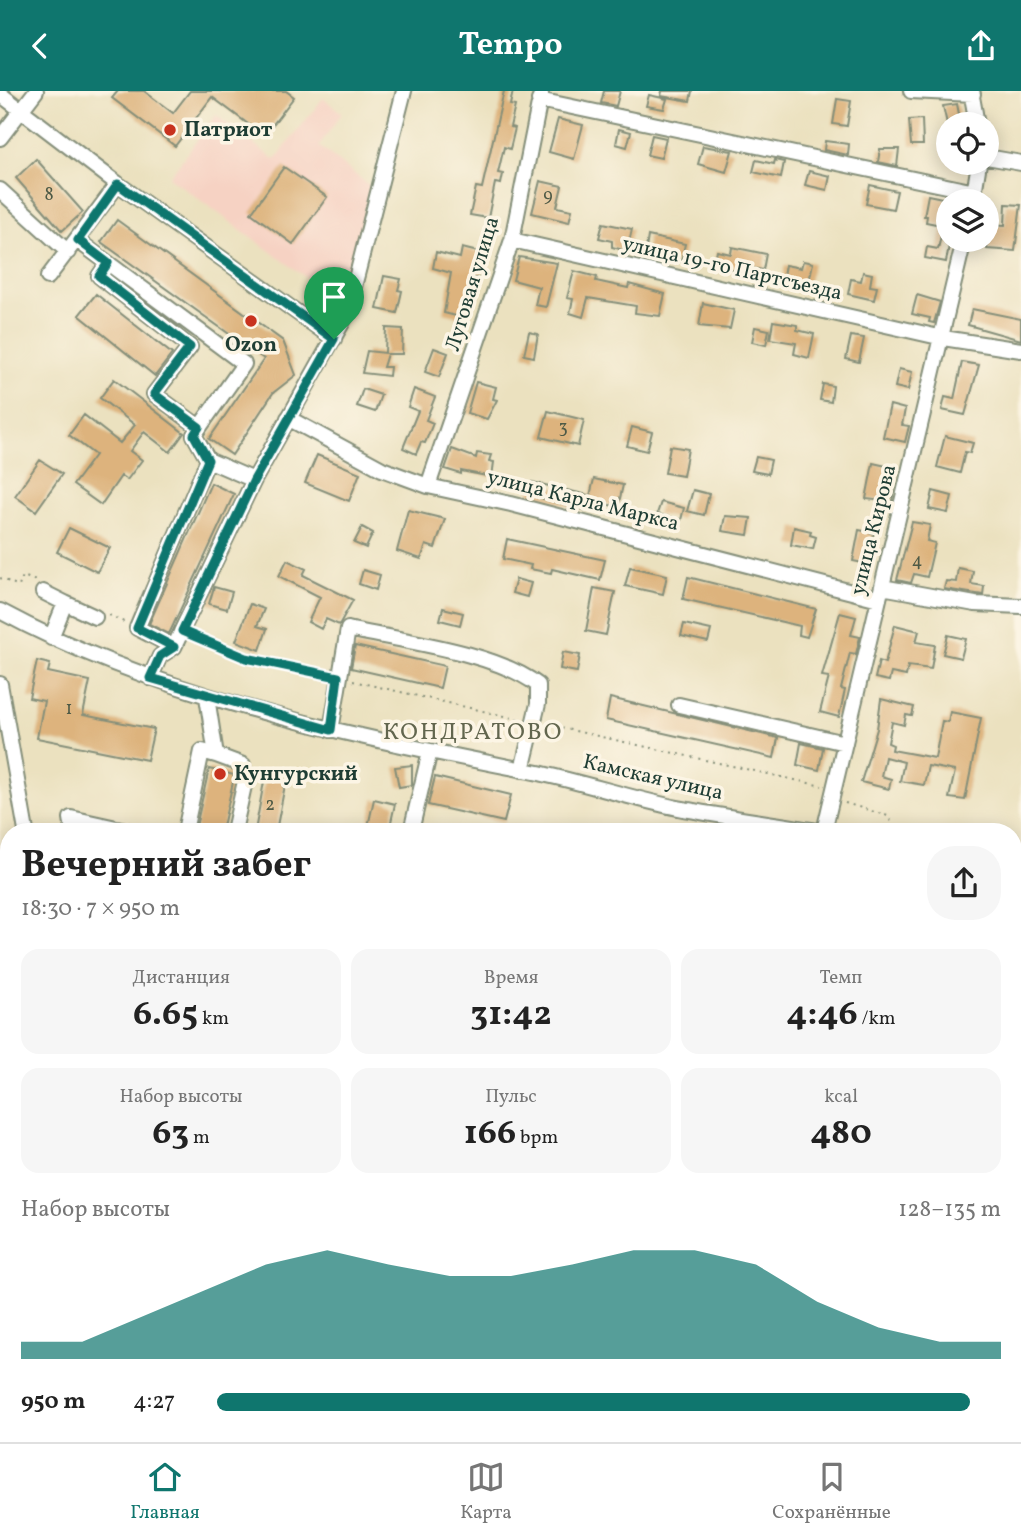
<!DOCTYPE html>
<html lang="ru">
<meta charset="utf-8">
<style>
body{margin:0;font-family:Vollkorn,serif;background:#f6f6f6;color:#222;height:100vh;display:flex;flex-direction:column;font-size:26px;white-space:nowrap}
*{box-sizing:border-box;margin:0}
p{font-size:23px;color:#767676}
.icon{flex:none;width:38px;height:38px;fill:none;stroke:currentColor;stroke-width:2;stroke-linecap:round;stroke-linejoin:round}
.map{position:relative;flex:1;overflow:hidden}
.side{position:absolute;left:0px;top:732px;width:1022px;height:620px;display:flex;flex-direction:column;background:#fff;border-radius:28px 28px 0 0;box-shadow:0 4px 18px #0003}
.side>*{flex:none}
.tools{position:absolute;left:936px;top:21px;display:grid;gap:14px}
.tools a{display:grid;place-items:center;width:63px;height:63px;border-radius:50%;background:#fff;box-shadow:0 4px 18px #0003;font-size:35px}
.pin{position:absolute;display:grid;place-items:center;width:60px;height:60px;color:#fff;margin:-72px -30px;border-radius:50% 50% 50% 0;rotate:-45deg;box-shadow:0 0 7px #0007}
.pin .icon{rotate:45deg}
.round{display:grid;place-items:center;flex:none;width:74px;height:74px;border-radius:28px;background:#f6f6f6}
.overview{display:flex;align-items:center;justify-content:space-between;height:119px;padding:0 21px}
h1{font-size:38px;font-weight:700;line-height:52px}
.stats{display:grid;grid-template-columns:repeat(3,1fr);gap:10px;height:119px;padding:7px 21px}
.stats div{display:grid;align-content:center;border-radius:18px;background:#f6f6f6;text-align:center}
.stats b{font-size:35px;font-weight:700}
.stats small{font-size:19px;font-weight:400}
.stats p{font-size:19px}
.chart{height:196px;padding:14px 21px}
.chart p{display:flex;justify-content:space-between}
.chart svg{width:100%;height:126px;margin-top:7px;fill:#0f766e;opacity:.7}
ul{padding:0 21px;list-style:none;font-size:23px}
li{display:grid;grid-template-columns:112px 84px 1fr;align-items:center;height:52px}
li i{height:18px;border-radius:9px;background:#0f766e}
header{display:flex;justify-content:space-between;align-items:center;height:91px;padding:0 21px;background:#0f766e;color:#fff;font-size:32px;font-weight:700}
.menu{display:flex;justify-content:space-around;align-items:center;height:98px;border-top:2px solid #e0e0e0;background:#fff;font-size:19px;color:#767676}
.menu a{display:grid;justify-items:center;gap:4px}
.menu .current{color:#0f766e}
.map>svg:first-child{display:block}
</style>
<header><svg class="icon" aria-label="back" viewBox="0 0 24 24"><path d="M15 5l-7 7 7 7"/></svg>Tempo<svg class="icon" aria-label="share" viewBox="0 0 24 24"><path d="M12 15V3M7 8l5-5 5 5M5 13v7h14v-7"/></svg></header>
<div class="map">
<svg width="1021" height="1351" viewBox="0 0 1021 1351">
<rect width="100%" height="100%" fill="#fcf5e5"/>
<filter id="ink" filterUnits="userSpaceOnUse"><feTurbulence type="fractalNoise" baseFrequency=".0143" numOctaves="2"/><feDisplacementMap in="SourceGraphic" scale="14" xChannelSelector="R" yChannelSelector="G"/><feConvolveMatrix kernelMatrix="1 2 1 2 8 2 1 2 1" color-interpolation-filters="sRGB"/></filter>
<filter id="wash" filterUnits="userSpaceOnUse"><feTurbulence type="fractalNoise" baseFrequency=".00686" numOctaves="4" result="noise"/><feDisplacementMap in="SourceGraphic" scale="28" xChannelSelector="R" yChannelSelector="G"/><feGaussianBlur stdDeviation="1.57" result="paint"/><feColorMatrix in="noise" values="0 0 0 0 0 0 0 0 0 0 0 0 0 0 0 0 0 1.4 0 .05"/><feComposite in="paint" operator="in"/></filter>
<g filter="url(#wash)">
<rect width="100%" height="100%" fill="#ebe1bf"/>
<path fill="#f6d2c3" d="M 323,7 L 342,22 L 319,55 L 370,95 L 345,215 L 169,86 L 216,24 L 275,69 Z"/>
<path fill="#d1bfbd" d="M 9,987 L 9,1342 L 99,1342 L 101,1351 L 0,1351 L 0,990 Z
M 1013,1113 L 1021,1114 L 1021,1312 L 1013,1313 Z
M 194,1342 L 977,1342 L 977,1351 L 196,1351 Z"/>
<g id="blocks">
<path fill="#ddb37d" d="M 118,0 L 144,0 L 173,22 L 190,0 L 286,0 L 294,6 L 264,45 L 212,6 L 175,55 L 112,7 Z
M 504,0 L 513,0 L 510,14 L 515,15 L 510,36 L 515,37 L 510,58 L 504,56 L 498,82 L 503,83 L 501,93 L 495,92 L 488,127 L 470,124 L 476,96 L 482,97 Z
M 604,0 L 620,0 L 616,15 L 601,12 Z
M 662,0 L 692,0 L 690,10 L 661,5 Z
M 649,4 L 667,8 L 664,18 L 646,15 Z
M 837,8 L 851,10 L 847,35 L 833,33 Z
M 957,13 L 961,33 L 947,33 L 943,15 Z
M 558,28 L 583,34 L 574,68 L 549,61 Z
M 922,28 L 923,54 L 911,54 L 909,29 Z
M 619,38 L 631,41 L 627,56 L 616,53 Z
M 652,44 L 666,47 L 661,67 L 647,64 Z
M 825,50 L 849,53 L 848,64 L 824,59 Z
M 703,55 L 732,60 L 726,81 L 698,73 Z
M 880,58 L 899,58 L 897,75 L 878,71 Z
M 36,68 L 83,121 L 62,140 L 16,87 Z
M 756,69 L 774,73 L 775,69 L 784,71 L 781,87 L 753,81 Z
M 284,76 L 327,106 L 293,153 L 251,122 Z
M 809,80 L 830,85 L 827,99 L 805,94 Z
M 540,90 L 562,95 L 557,116 L 572,119 L 569,131 L 532,122 Z
M 870,94 L 897,100 L 893,118 L 866,113 Z
M 928,104 L 947,108 L 941,134 L 926,131 L 927,125 L 924,125 Z
M 1006,113 L 1021,114 L 1015,160 L 987,158 L 989,133 L 1005,134 Z
M 945,127 L 948,127 L 950,149 L 946,171 L 925,167 L 927,156 L 938,158 Z
M 117,129 L 283,250 L 296,284 L 273,302 L 232,364 L 209,348 L 264,268 L 101,151 Z
M 603,132 L 632,138 L 627,160 L 612,156 L 612,150 L 599,147 Z
M 648,145 L 685,153 L 681,171 L 671,169 L 672,164 L 646,158 Z
M 732,156 L 766,163 L 763,179 L 744,176 L 743,181 L 714,174 L 717,160 L 731,163 Z
M 462,157 L 486,163 L 480,188 L 475,187 L 464,227 L 444,222 L 451,182 L 433,177 L 436,161 L 460,167 Z
M 519,166 L 557,172 L 546,216 L 535,214 L 539,196 L 513,189 Z
M 803,170 L 813,172 L 808,195 L 782,190 L 785,174 L 801,177 Z
M 574,180 L 597,186 L 596,190 L 628,197 L 629,193 L 665,203 L 660,225 L 635,222 L 636,215 L 588,207 L 583,226 L 570,222 L 573,208 L 567,207 Z
M 863,181 L 872,183 L 870,195 L 877,196 L 874,209 L 848,203 L 851,188 L 861,190 Z
M 384,185 L 401,188 L 398,199 L 402,200 L 397,222 L 377,218 Z
M 96,203 L 172,263 L 155,285 L 79,224 Z
M 917,204 L 940,211 L 934,232 L 929,231 L 930,227 L 912,223 Z
M 703,212 L 734,219 L 730,238 L 699,235 Z
M 972,218 L 1021,228 L 1021,249 L 968,234 Z
M 773,230 L 797,234 L 797,239 L 814,243 L 809,267 L 794,263 L 796,252 L 770,248 Z
M 755,236 L 769,239 L 766,254 L 752,251 Z
M 386,237 L 403,238 L 402,263 L 387,263 L 383,276 L 390,276 L 389,285 L 362,282 L 367,260 L 385,262 Z
M 529,241 L 538,243 L 534,266 L 524,264 Z
M 851,245 L 864,247 L 859,271 L 846,268 Z
M 434,257 L 448,262 L 439,286 L 425,281 Z
M 962,271 L 979,274 L 965,324 L 942,319 L 945,306 L 954,308 Z
M 899,278 L 912,281 L 908,299 L 895,296 Z
M 114,288 L 184,342 L 170,361 L 144,341 L 130,360 L 142,369 L 127,389 L 121,385 L 101,414 L 73,394 L 95,364 L 69,344 L 84,324 L 120,352 L 135,334 L 100,307 Z
M 476,291 L 496,296 L 493,308 L 497,309 L 487,328 L 467,322 Z
M 823,293 L 833,295 L 831,311 L 820,309 Z
M 363,298 L 381,304 L 375,321 L 357,315 Z
M 414,298 L 435,306 L 426,329 L 433,332 L 425,352 L 421,351 L 416,363 L 403,357 L 418,320 L 408,316 Z
M 890,314 L 905,318 L 902,334 L 909,335 L 905,351 L 883,346 Z
M 548,320 L 584,329 L 578,355 L 541,346 Z
M 632,336 L 652,341 L 647,360 L 627,355 Z
M 945,345 L 973,352 L 970,362 L 965,361 L 960,382 L 937,376 Z
M 670,355 L 688,358 L 683,385 L 665,382 Z
M 452,358 L 476,367 L 477,362 L 491,364 L 489,370 L 494,371 L 492,386 L 461,380 L 461,383 L 445,378 Z
M 317,364 L 360,382 L 349,410 L 305,392 Z
M 756,366 L 771,369 L 768,383 L 752,380 Z
M 40,369 L 62,383 L 36,420 L 15,405 Z
M 873,372 L 891,376 L 887,396 L 894,398 L 892,411 L 866,408 Z
M 594,388 L 623,394 L 618,416 L 589,409 Z
M 532,391 L 588,404 L 585,419 L 529,404 Z
M 211,392 L 234,403 L 169,543 L 149,533 Z
M 693,399 L 709,403 L 704,424 L 687,420 Z
M 933,400 L 952,405 L 948,422 L 929,418 Z
M 661,411 L 684,417 L 681,429 L 657,423 Z
M 408,419 L 445,428 L 435,457 L 426,454 L 421,468 L 397,460 Z
M 725,425 L 751,427 L 748,444 L 722,440 Z
M 912,431 L 930,434 L 927,450 L 935,452 L 927,486 L 914,483 L 911,492 L 897,489 Z
M 362,436 L 373,442 L 366,457 L 354,452 Z
M 794,436 L 811,440 L 810,444 L 816,446 L 813,458 L 791,454 Z
M 69,437 L 110,457 L 97,481 L 57,461 Z
M 859,439 L 874,442 L 868,473 L 853,470 Z
M 507,448 L 605,469 L 600,489 L 552,478 L 551,482 L 530,478 L 531,474 L 503,468 Z
M 287,469 L 306,478 L 303,484 L 353,509 L 339,534 L 326,528 L 321,538 L 308,531 L 320,506 L 279,485 Z
M 630,476 L 667,484 L 663,503 L 625,495 Z
M 958,477 L 973,480 L 971,493 L 984,495 L 983,504 L 944,498 L 946,490 L 956,491 Z
M 363,479 L 380,484 L 376,499 L 359,493 Z
M 688,486 L 816,518 L 807,546 L 799,544 L 800,535 L 683,508 Z
M 516,488 L 531,492 L 527,506 L 512,502 Z
M 214,496 L 232,501 L 227,518 L 209,513 Z
M 594,497 L 615,501 L 606,544 L 586,540 Z
M 250,513 L 264,518 L 257,535 L 267,538 L 260,559 L 236,550 Z
M 443,517 L 463,522 L 460,534 L 440,529 Z
M 840,522 L 856,526 L 851,544 L 860,546 L 856,563 L 850,562 L 841,598 L 845,599 L 839,626 L 820,621 L 829,586 L 822,585 Z
M 684,533 L 711,539 L 708,551 L 681,545 Z
M 895,534 L 919,540 L 916,551 L 935,554 L 931,578 L 908,575 L 906,585 L 891,582 L 889,590 L 875,587 L 879,570 L 885,572 Z
M 948,544 L 966,548 L 961,567 L 943,563 Z
M 355,555 L 445,575 L 440,597 L 351,577 Z
M 563,561 L 580,564 L 577,581 L 560,578 Z
M 37,570 L 50,573 L 48,581 L 90,590 L 83,624 L 154,638 L 147,669 L 37,647 L 44,610 L 29,607 Z
M 610,607 L 778,647 L 774,667 L 606,629 Z
M 881,608 L 914,616 L 912,625 L 906,624 L 904,634 L 892,631 L 888,652 L 893,654 L 892,659 L 935,667 L 942,630 L 948,631 L 950,621 L 981,627 L 965,709 L 949,707 L 955,680 L 928,675 L 924,694 L 900,690 L 904,671 L 885,666 L 881,685 L 891,688 L 889,698 L 861,691 L 877,638 Z
M 801,652 L 823,657 L 819,679 L 797,674 Z
M 412,674 L 412,694 L 399,696 L 395,676 Z
M 209,678 L 234,684 L 233,691 L 222,740 L 195,740 Z
M 265,685 L 286,689 L 276,740 L 255,740 Z
M 435,686 L 511,704 L 504,731 L 428,714 Z
M 374,708 L 395,713 L 389,740 L 367,740 Z
M 0,1016 L 4,1016 L 9,1037 L 9,1054 L 0,1055 Z
M 9,1079 L 9,1151 L 1,1152 L 0,1081 Z
M 9,1172 L 9,1224 L 0,1225 L 0,1173 Z
M 0,1227 L 4,1227 L 9,1248 L 9,1342 L 102,1342 L 104,1351 L 65,1351 L 64,1346 L 44,1351 L 5,1351 L 0,1331 Z
M 308,1342 L 342,1342 L 342,1351 L 308,1351 Z"/>
</g>
</g>
<g filter="url(#ink)">
<use href="#blocks" fill-opacity="0" stroke="#858f7a" stroke-width="2"/>
<g fill="none" stroke-linecap="round" stroke-linejoin="round">
<defs>
<path id="minor" d="M 911,0 L 973,3
M 971,0 L 977,33
M 0,3 L 118,93 L 334,248
M 539,9 L 975,101
M 0,47 L 36,0
M 987,66 L 1021,72
M 0,99 L 68,161
M 973,109 L 979,72
M 77,149 L 244,273 L 194,344 L 208,369
M 512,149 L 943,247 L 1021,259
M 108,172 L 99,185 L 190,256 L 154,303 L 199,336
M 48,186 L 118,93
M 288,327 L 382,378 L 428,395 L 511,413 L 879,508
M 428,395 L 512,149 L 541,3
M 882,496 L 975,513 L 1021,515
M 43,501 L 65,512 L 51,547
M 65,512 L 95,526
M 0,520 C 167,610 350,644 534,681 C 582,691 629,707 678,717 C 724,726 772,732 818,740
M 174,556 L 137,537 L 208,369 L 254,389
M 150,587 L 160,565 L 174,556 L 254,389 L 347,223 L 404,0
M 0,593 L 26,740
M 679,614 L 845,652
M 331,639 L 348,538 C 402,550 495,561 538,594 L 538,613 L 522,679
M 216,664 L 243,674 L 245,690 L 234,740
M 73,740 L 71,727 L 130,740
M 185,740 L 202,660 L 216,664 L 207,606
M 411,740 L 430,660
M 824,740 L 964,149
M 1013,770 L 1021,771
M 0,950 L 9,951
M 1013,1048 L 1021,1050
M 0,1162 L 9,1160
M 163,1342 L 165,1351
M 363,1342 L 363,1351
M 752,1342 L 752,1351"/>
</defs>
<use href="#minor" stroke="#858f7a" stroke-width="18"/>
<path stroke="#858f7a" stroke-width="2" stroke-dasharray="2 5" stroke-linecap="butt" d="M 0,487 L 19,495 L 23,485 L 36,490
M 109,524 L 126,532
M 195,546 L 246,567 L 327,584
M 353,590 L 522,629
M 548,634 L 822,695
M 845,712 L 888,725 L 896,740"/>
<use href="#minor" stroke="#fff" stroke-width="14"/>
</g>
</g>
<g fill="none" stroke-linecap="round" stroke-linejoin="round" filter="url(#ink)">
<defs>
<path id="route" d="M 118,93 L 334,248 L 254,389 L 182,540 L 246,567 L 338,586 L 331,639 L 150,587 L 160,565 L 174,556 L 137,537 L 208,369 L 194,344 L 199,336 L 154,303 L 190,256 L 99,185 L 108,172 L 78,149 Z"/>
</defs>
<use href="#route" stroke="#fff" stroke-width="14"/>
<use href="#route" stroke="#0f766e" stroke-width="9"/>
</g>
<g fill="#c8321e" stroke="#fcf5e5" stroke-width="2.5">
<circle cx="170" cy="39" r="7"/>
<circle cx="251" cy="230" r="7"/>
<circle cx="220" cy="683" r="7"/>
</g>
<g text-anchor="middle" dominant-baseline="central" stroke-width="7" stroke-linejoin="round" paint-order="stroke">
<g font-size="18" fill="#4e5a46">
<text x="49" y="104">8</text>
<text x="548" y="105">9</text>
<text x="563" y="337">3</text>
<text x="917" y="470">4</text>
<text x="69" y="618">1</text>
<text x="270" y="714">2</text>
</g>
<g font-size="21" font-weight="bold" fill="#1f3d34" stroke="#fcf5e5" text-anchor="start">
<text x="184" y="39">Патриот</text>
<text x="251" y="254" text-anchor="middle">Ozon</text>
<text x="234" y="683">Кунгурский</text>
</g>
<g font-size="21" fill="#1f3d34" stroke="#fcf5e5">
<text transform="translate(732 178) rotate(13)">улица 19-го Партсъезда</text>
<text transform="translate(473 193) rotate(-73)">Луговая улица</text>
<text transform="translate(583 410) rotate(14)">улица Карла Маркса</text>
<text transform="translate(874 439) rotate(-76)">улица Кирова</text>
<text transform="translate(653 687) rotate(13)">Камская улица</text>
</g>
<g font-size="24" letter-spacing="2" fill="#62664e" stroke="#fcf5e5">
<text x="473" y="642">КОНДРАТОВО</text>
</g>
</g>
</svg>
<div class="tools">
<a><svg class="icon" aria-label="locate" viewBox="0 0 24 24"><circle cx="12" cy="12" r="6"/><path d="M12 2v4M12 18v4M2 12h4M18 12h4"/></svg></a>
<a><svg class="icon" aria-label="layers" viewBox="0 0 24 24"><path d="M12 4l9 5-9 5-9-5zM3 14l9 5 9-5"/></svg></a>
</div>
<div class="pin" style="left:334px;top:248px;background:#1e9e55"><svg class="icon" aria-label="arrive" viewBox="0 0 24 24"><path d="M6 21V4h12l-3 4 3 4H6"/></svg></div>
<section class="side">
<div class="overview"><div><h1>Вечерний забег</h1><p>18:30 · 7 × 950 m</p></div><a class="round"><svg class="icon" aria-label="share" viewBox="0 0 24 24"><path d="M12 15V3M7 8l5-5 5 5M5 13v7h14v-7"/></svg></a></div>
<div class="stats">
<div><p>Дистанция</p><b>6.65<small> km</small></b></div>
<div><p>Время</p><b>31:42</b></div>
<div><p>Темп</p><b>4:46<small> /km</small></b></div>
</div>
<div class="stats">
<div><p>Набор высоты</p><b>63<small> m</small></b></div>
<div><p>Пульс</p><b>166<small> bpm</small></b></div>
<div><p>kcal</p><b>480</b></div>
</div>
<div class="chart"><p><span>Набор высоты</span>128–135 m</p>
<svg viewBox="0 0 160 44" preserveAspectRatio="none"><path d="M0 44V38L10 38L20 29L30 20L40 11L50 6L60 11L70 15L80 15L90 11L100 6L110 6L120 11L130 24L140 33L150 38L160 38V44z"/></svg>
</div>
<ul>
<li><b>950 m</b>4:27<i style="width:96%"></i></li>
</ul>
</section>
</div>
<nav class="menu">
<a class="current"><svg class="icon" aria-label="home" viewBox="0 0 24 24"><path d="M3 11l9-7 9 7M6 9v11h12V9"/></svg>Главная</a>
<a><svg class="icon" aria-label="map" viewBox="0 0 24 24"><path d="M3 6l6-2 6 2 6-2v14l-6 2-6-2-6 2zM9 4v14M15 6v14"/></svg>Карта</a>
<a><svg class="icon" aria-label="saved" viewBox="0 0 24 24"><path d="M7 4h10v16l-5-4-5 4z"/></svg>Сохранённые</a>
</nav>
